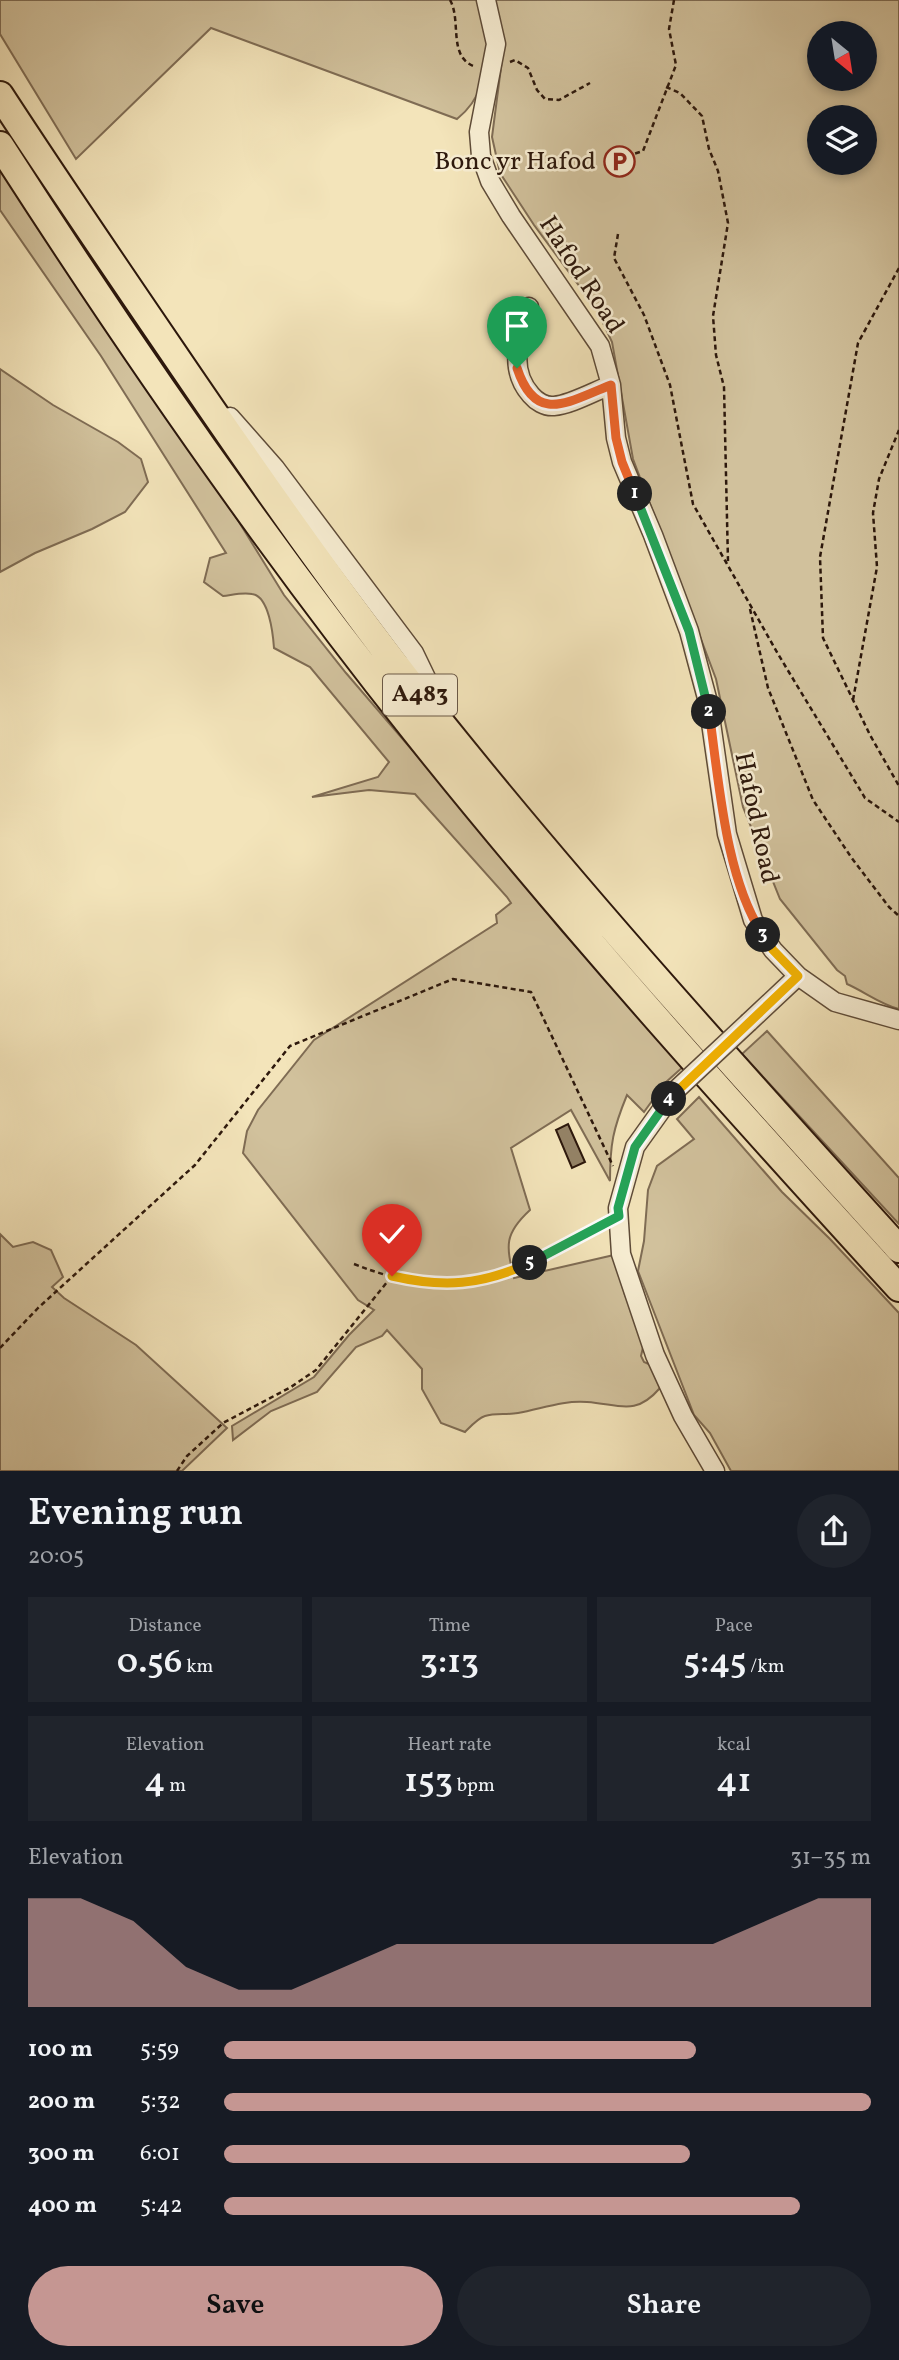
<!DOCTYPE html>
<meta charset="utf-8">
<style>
body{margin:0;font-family:Vollkorn,serif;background:#20242c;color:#f1f3f6;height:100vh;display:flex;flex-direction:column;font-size:26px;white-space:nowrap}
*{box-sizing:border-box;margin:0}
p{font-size:23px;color:#9ea1a6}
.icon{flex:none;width:38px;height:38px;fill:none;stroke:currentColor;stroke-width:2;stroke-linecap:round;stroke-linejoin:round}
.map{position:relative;height:1471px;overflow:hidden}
.drawer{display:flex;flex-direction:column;background:#171b24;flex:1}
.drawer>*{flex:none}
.needle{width:46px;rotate:150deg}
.buttons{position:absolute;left:807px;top:21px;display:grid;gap:14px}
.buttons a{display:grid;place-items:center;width:70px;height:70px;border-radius:50%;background:#171b24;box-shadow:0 4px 10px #0003;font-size:35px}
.pin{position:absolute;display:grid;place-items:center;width:60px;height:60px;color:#fff;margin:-72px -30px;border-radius:50% 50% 50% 0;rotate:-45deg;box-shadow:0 0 7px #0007}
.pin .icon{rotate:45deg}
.km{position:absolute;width:35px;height:35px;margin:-18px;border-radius:50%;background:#222;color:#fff;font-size:19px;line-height:35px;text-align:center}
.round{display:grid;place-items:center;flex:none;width:74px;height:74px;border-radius:37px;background:#20242c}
.headline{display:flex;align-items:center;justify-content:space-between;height:119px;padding:0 28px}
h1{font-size:38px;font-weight:600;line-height:52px}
.stats{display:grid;grid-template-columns:repeat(3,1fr);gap:10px;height:119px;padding:7px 28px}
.stats div{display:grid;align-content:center;border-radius:0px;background:#20242c;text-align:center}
.stats b{font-size:35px;font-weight:600}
.stats small{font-size:19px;font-weight:400}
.stats p{font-size:19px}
.chart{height:196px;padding:14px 28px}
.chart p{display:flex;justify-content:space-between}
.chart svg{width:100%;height:126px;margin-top:7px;fill:#c59692;opacity:.7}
.cta{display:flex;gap:14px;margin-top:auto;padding:14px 28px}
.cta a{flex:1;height:80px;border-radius:42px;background:#c59692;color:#111;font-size:28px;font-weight:600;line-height:80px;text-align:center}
.cta a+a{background:#20242c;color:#f1f3f6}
ul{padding:0 28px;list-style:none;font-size:23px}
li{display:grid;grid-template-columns:112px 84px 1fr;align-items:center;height:52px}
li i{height:18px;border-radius:9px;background:#c59692}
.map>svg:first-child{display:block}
</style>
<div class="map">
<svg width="899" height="1471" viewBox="0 0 899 1471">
<rect width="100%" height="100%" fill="#f3e4ba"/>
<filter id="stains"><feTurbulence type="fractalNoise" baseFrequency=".00286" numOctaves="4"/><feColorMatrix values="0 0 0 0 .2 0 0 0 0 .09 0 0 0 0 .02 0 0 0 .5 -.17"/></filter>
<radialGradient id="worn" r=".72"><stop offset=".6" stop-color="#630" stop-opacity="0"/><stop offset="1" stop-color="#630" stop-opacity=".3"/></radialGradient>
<path fill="#d1c19c" stroke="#7f6c54" stroke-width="2" fill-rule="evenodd" d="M 0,0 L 479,0 C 482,12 487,26 488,38 C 490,69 481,100 457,119 L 211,28 L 76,159 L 0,34 Z
M 492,0 L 899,0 L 899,1009 C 880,1004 865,992 847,984 L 845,976 L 837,970 L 780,899 L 743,807 L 716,679 L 633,459 L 612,342 L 597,310 L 534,225 L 500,173 L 492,137 L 503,52 ZM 819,33 L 864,33 L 864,79 L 819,79 ZM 819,117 L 864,117 L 864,163 L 819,163 Z
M 0,165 L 239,522 L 284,595 L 346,673 L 431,772 L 562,931 L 684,1066 L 665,1083 L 644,1112 L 627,1095 C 613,1129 610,1144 610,1181 L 571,1110 L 511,1148 L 530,1210 C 504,1234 506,1245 514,1278 L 614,1255 L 625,1295 L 645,1339 L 641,1356 L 644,1362 L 651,1365 L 660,1388 C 635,1417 619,1404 587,1402 C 563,1400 541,1409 518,1413 C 507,1415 495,1413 485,1416 C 478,1418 470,1427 465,1432 L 441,1423 L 422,1389 L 422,1369 L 387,1330 L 382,1336 L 356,1347 L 317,1392 L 271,1411 L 233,1440 L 232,1426 L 314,1377 L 349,1335 L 374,1310 L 358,1300 L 243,1153 L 247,1131 L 258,1110 L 314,1040 L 497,923 L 496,915 L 511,903 L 507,897 L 415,794 L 369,790 L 312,797 L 378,777 L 389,762 L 310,667 L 274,648 C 273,634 269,596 252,594 C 243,592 232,595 223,596 L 204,582 L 210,558 L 226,553 L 101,356 L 0,210 Z
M 0,369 L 53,405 L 118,442 L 141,459 L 148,482 L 125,512 L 92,529 L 35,553 L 0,572 Z
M 767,1031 L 899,1178 L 899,1224 L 742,1054 Z
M 699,1097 L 782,1192 L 830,1239 L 899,1313 L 899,1471 L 731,1471 L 710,1433 L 694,1415 L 638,1271 L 644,1241 L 648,1190 L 657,1166 L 694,1139 L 677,1119 Z
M 0,1234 L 13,1247 L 33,1242 L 51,1250 L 63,1277 L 52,1287 L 64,1298 L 136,1345 L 227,1428 L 182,1471 L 0,1471 Z"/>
<path fill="#948266" stroke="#2d180c" stroke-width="2" d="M 568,1124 L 585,1162 L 572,1168 L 556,1130 Z"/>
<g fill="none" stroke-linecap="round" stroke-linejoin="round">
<defs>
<path id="minor" d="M 486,0 L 496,44 L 479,132 L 481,156 L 490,181 L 511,216 L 600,346 L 611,385 L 616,438 L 622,462 L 653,535 L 689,631 L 708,702 L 727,834 L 753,920 L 773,950 L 798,976 L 835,1002 L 899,1020
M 529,307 C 520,337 507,368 531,395 C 536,401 545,407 554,406 C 570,405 595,391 611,385
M 230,417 L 275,468 L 414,653 L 441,709
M 749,1022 L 798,976
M 675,1091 L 635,1147 L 618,1208 L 621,1254 L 655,1355 L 683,1416 L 715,1471"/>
<path id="highway" d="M 0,95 C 56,181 114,266 172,351 C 263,485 356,618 458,744 C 599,918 749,1083 899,1249
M 0,145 C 129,346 266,544 414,730 C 568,923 733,1106 899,1288"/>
</defs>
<use href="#minor" stroke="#5e4b38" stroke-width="21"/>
<use href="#highway" stroke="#2d180c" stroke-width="30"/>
<path stroke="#2d180c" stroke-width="2.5" stroke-dasharray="5 3.5" stroke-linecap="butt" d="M 450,0 C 462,21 447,58 476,67
M 510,62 L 515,60 L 528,68 L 537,90 L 545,99 L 559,100 L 590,83
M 666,87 L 680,93 L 702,116 L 709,149 L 718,171 L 728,223 L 713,316 L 716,355 L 724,387 L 728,562
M 627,156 L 643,151 L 676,65 L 669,29 L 674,0
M 618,234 L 614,258 L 644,315 L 670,385 L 693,504 L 778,654 L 865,798 L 899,822
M 899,268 L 858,343 L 820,557 L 823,638 L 870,735 L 899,786
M 750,609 L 768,688 L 813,800 L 851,857 L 889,907 L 899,916
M 853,700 L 877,567 L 873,513 L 879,479 L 899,430
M 354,1264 C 460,1306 510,1274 603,1224
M 0,1348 L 38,1308 L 195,1165 L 290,1046 L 453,979 L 531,992 L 613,1166
M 177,1471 L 187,1456 L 223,1423 L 291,1387 L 316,1370 L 392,1276"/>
<use href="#minor" stroke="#f7edd2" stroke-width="18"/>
<use href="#highway" stroke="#f3e4ba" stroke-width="26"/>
<defs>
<path id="minor-bridge" d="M 675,1091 L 749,1022"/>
</defs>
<use href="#minor-bridge" stroke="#5e4b38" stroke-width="21" stroke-linecap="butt"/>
<use href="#minor-bridge" stroke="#f7edd2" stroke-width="18"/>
</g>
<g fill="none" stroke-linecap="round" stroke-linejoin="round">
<defs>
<path id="split-1" d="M 517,368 C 536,426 569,401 611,385 L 616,438 L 622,462 L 635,494"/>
<path id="split-2" d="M 635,494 L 689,631 L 709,712"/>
<path id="split-3" d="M 709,712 C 719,780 725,878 763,935"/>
<path id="split-4" d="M 669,1099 L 798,976 L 773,950 L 763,935"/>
<path id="split-5" d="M 530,1263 L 619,1216 L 618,1208 L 635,1147 L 669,1099"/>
<path id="split-6" d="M 392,1276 C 444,1288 481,1285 530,1263"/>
</defs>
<use href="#split-1" stroke="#fff" stroke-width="14"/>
<use href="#split-2" stroke="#fff" stroke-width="14"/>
<use href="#split-3" stroke="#fff" stroke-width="14"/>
<use href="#split-4" stroke="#fff" stroke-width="14"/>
<use href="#split-5" stroke="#fff" stroke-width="14"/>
<use href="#split-6" stroke="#fff" stroke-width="14"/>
<use href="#split-1" stroke="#f0652b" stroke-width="9"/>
<use href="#split-2" stroke="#22a559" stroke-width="9"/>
<use href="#split-3" stroke="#f0652b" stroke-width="9"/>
<use href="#split-4" stroke="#f5b400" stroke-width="9"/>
<use href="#split-5" stroke="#22a559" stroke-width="9"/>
<use href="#split-6" stroke="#f5b400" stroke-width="9"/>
</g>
<defs>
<symbol id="parking-ring" viewBox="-11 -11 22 22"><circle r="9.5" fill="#f7edd2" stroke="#8f2418" stroke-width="1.5"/><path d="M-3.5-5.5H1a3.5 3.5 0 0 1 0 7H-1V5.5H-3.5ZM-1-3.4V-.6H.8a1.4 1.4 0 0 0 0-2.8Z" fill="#8f2418"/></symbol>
</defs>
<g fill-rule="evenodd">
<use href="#parking-ring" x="602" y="144" width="35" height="35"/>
</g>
<g text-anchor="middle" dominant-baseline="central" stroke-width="5" stroke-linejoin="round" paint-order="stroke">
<rect fill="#f7edd2" stroke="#6a5847" stroke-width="2" x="383" y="674.5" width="74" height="41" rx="5"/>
<g font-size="24" font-weight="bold" fill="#2d180c">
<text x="420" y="695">A483</text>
</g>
<g font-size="26" fill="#2d180c" stroke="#f7edd2" text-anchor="end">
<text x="596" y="162">Bonc yr Hafod</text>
</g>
<g font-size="26" fill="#2d180c" stroke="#f7edd2">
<text transform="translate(581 275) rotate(57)">Hafod Road</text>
<text transform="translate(756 818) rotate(78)">Hafod Road</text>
</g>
</g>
<rect width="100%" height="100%" filter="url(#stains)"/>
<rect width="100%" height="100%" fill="url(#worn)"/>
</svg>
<div class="buttons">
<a><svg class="needle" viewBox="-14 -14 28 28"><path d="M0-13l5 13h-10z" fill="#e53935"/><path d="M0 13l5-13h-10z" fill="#9ea1a6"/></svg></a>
<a><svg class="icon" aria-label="layers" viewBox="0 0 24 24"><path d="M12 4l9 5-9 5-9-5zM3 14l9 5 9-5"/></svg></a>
</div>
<div class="pin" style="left:517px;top:368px;background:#1e9e55"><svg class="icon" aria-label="arrive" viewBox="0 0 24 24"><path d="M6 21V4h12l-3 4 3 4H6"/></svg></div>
<div class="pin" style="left:392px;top:1276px;background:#d93025"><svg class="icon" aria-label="check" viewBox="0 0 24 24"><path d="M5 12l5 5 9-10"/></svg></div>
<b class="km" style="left:635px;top:494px">1</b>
<b class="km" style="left:709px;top:712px">2</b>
<b class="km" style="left:763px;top:935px">3</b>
<b class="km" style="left:669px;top:1099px">4</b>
<b class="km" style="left:530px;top:1263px">5</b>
</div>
<section class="drawer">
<div class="headline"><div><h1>Evening run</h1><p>20:05</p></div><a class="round"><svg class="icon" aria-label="share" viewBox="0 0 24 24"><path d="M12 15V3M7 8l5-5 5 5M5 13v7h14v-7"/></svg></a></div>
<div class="stats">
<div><p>Distance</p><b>0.56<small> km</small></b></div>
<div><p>Time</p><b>3:13</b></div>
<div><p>Pace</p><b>5:45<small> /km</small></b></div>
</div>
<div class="stats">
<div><p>Elevation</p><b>4<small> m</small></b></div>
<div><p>Heart rate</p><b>153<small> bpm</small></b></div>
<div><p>kcal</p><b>41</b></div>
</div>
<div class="chart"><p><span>Elevation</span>31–35 m</p>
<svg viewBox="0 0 160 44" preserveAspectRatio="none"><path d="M0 44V6L10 6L20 14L30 30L40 38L50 38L60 30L70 22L80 22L90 22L100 22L110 22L120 22L130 22L140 14L150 6L160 6V44z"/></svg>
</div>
<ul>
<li><b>100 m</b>5:59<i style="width:73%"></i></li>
<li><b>200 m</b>5:32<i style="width:100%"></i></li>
<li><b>300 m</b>6:01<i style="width:72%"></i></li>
<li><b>400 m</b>5:42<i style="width:89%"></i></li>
</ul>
<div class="cta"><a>Save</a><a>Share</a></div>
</section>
